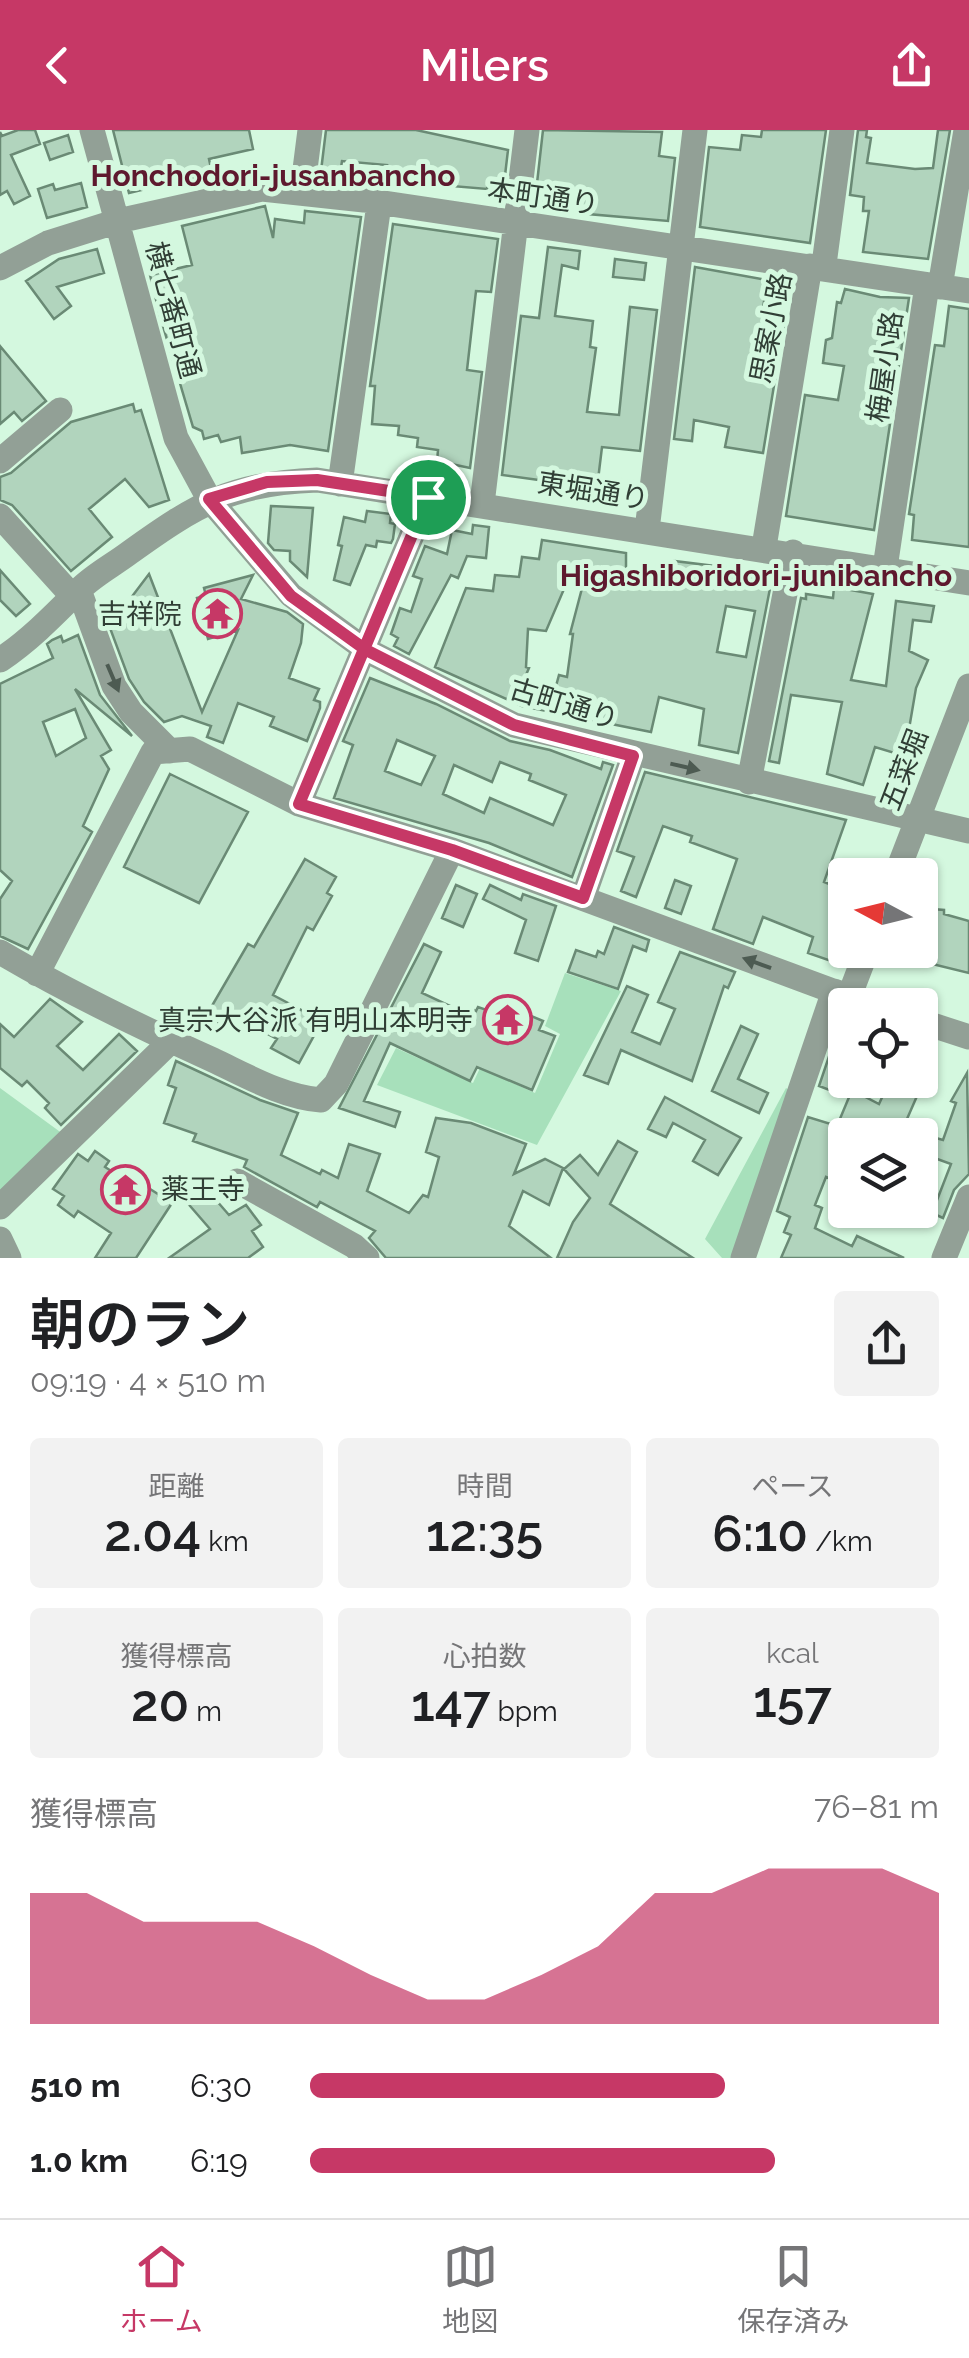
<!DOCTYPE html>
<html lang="ja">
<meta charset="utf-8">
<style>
body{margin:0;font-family:Raleway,"Noto Sans JP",sans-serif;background:#f2f2f2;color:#202124;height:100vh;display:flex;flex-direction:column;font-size:38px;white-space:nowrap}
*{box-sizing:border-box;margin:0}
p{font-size:32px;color:#757577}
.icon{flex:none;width:55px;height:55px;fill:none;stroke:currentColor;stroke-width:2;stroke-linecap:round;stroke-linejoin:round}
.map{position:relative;height:1128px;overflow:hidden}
.side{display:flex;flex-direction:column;background:#fff;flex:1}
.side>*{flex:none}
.needle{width:65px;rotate:277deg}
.controls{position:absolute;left:828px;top:728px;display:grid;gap:20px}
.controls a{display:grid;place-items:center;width:110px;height:110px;border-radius:10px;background:#fff;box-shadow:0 2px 8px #0004;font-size:50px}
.pin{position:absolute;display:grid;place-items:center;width:85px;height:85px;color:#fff;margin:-42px;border:5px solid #fff;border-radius:50%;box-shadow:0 2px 10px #0007}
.round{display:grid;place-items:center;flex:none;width:105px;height:105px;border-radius:10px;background:#f2f2f2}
.headline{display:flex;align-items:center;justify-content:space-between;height:170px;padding:0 30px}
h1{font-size:55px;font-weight:600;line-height:75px}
.metrics{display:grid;grid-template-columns:repeat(3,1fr);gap:15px;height:170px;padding:10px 30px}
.metrics div{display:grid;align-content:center;border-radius:10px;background:#f2f2f2;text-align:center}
.metrics b{font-size:50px;font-weight:600}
.metrics small{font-size:28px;font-weight:400}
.metrics p{font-size:28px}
.chart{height:280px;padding:20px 30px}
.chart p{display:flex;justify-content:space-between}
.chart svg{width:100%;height:180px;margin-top:10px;fill:#c63866;opacity:.7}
ul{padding:0 30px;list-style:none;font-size:32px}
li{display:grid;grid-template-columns:160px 120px 1fr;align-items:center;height:75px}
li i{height:25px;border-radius:12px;background:#c63866}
header{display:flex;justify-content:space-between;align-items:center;height:130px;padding:0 30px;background:#c63866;color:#fff;font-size:45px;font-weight:600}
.menu{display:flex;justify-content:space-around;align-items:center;height:140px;border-top:2px solid #e0e0e0;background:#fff;font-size:28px;color:#757577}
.menu a{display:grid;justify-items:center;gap:5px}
.menu .current{color:#c63866}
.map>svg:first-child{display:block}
</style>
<header><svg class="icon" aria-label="back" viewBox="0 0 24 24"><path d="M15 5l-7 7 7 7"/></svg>Milers<svg class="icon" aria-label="share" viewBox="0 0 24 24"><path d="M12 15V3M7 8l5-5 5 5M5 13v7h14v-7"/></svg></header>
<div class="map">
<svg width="969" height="1128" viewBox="0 0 969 1128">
<rect width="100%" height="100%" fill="#d4f8df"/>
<path fill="#a7e0bb" d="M 565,843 L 621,861 L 537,1015 L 377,955 L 396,918 L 473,953 L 480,938 L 535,963 L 560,904 L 545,896 Z
M 0,958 L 63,1004 L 0,1069 Z
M 786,958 L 792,962 L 735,1128 L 722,1128 L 705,1109 Z"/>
<path fill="#b1d4bd" stroke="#6a8a75" stroke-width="2.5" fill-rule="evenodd" d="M 18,0 L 35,0 L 40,14 L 11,25 L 30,66 L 14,74 L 7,61 L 0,65 L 0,2 L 2,6 Z
M 113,0 L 249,0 L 253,19 L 209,29 L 212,43 L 129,63 Z
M 326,0 L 416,0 L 508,20 L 504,54 L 488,52 L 487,59 L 392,51 L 384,50 L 387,35 L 342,31 L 340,44 L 321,41 Z
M 543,0 L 662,2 L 659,26 L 675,28 L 668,91 L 588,84 L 589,78 L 535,71 Z
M 762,0 L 826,0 L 810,113 L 700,97 L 709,17 L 740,20 L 742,5 L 761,7 Z
M 858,0 L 867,0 L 866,7 L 871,8 L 867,33 L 915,39 L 933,38 L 938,0 L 950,0 L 928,129 L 863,122 L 869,81 L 863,81 L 864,67 L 850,65 Z
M 68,5 L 73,22 L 50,30 L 44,13 Z
M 81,53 L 87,77 L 47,88 L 38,59 L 53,54 L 55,60 Z
M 265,76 L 273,108 L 275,89 L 304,93 L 305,81 L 361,87 L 328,321 L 290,315 L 242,323 L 240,307 L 221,312 L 218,305 L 204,309 L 202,301 L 193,297 L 160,186 L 150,145 L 192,135 L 182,96 Z
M 393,94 L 498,109 L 491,162 L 476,161 L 467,240 L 482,242 L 470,338 L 437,331 L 438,320 L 417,317 L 418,308 L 398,305 L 399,296 L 372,294 L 375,256 L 370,256 Z
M 548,117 L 580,121 L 578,139 L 562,135 L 555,186 L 593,191 L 590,217 L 596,218 L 587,282 L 619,285 L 630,177 L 657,180 L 640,321 L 602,317 L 597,358 L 502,345 L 521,186 L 539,188 Z
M 97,119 L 104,143 L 57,157 L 71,176 L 54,189 L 26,151 L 59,129 Z
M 615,129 L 646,133 L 644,150 L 613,147 Z
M 695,137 L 767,150 L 762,186 L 785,188 L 763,323 L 725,317 L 729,297 L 694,290 L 692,311 L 674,309 Z
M 845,159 L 880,167 L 909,168 L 874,400 L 786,386 L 805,265 L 838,270 L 844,236 L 823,233 L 826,210 L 832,208 L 837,172 L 841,173 Z
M 949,176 L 969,179 L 969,417 L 912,410 L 914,385 L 909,384 L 935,215 L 944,216 Z
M 0,216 L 46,271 L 22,291 L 14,282 L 0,294 Z
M 133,274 L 135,282 L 141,280 L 169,370 L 149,377 L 125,349 L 89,379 L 112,407 L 71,441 L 12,375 L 0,370 L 0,347 L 11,343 L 71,292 Z
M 271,376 L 313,378 L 307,447 L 290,431 L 290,421 L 274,420 L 268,413 Z
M 367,381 L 391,384 L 390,393 L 395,394 L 393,409 L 391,413 L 377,411 L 376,417 L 366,415 L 350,455 L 334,450 L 342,416 L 338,415 L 344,387 L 365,392 Z
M 473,395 L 489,397 L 486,428 L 467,426 L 458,448 L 451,445 L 409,524 L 394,516 L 398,508 L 391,504 L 400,478 L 411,482 L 422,449 L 413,446 L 425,416 L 447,424 L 452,400 L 472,404 Z
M 542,410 L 626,423 L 626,443 L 672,449 L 674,431 L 773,443 L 738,623 L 699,615 L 704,579 L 659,567 L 651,602 L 522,576 L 435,537 L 466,458 L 493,461 L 495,445 L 519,447 L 522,427 L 539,429 ZM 573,438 L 586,443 L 570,504 L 573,504 L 567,547 L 559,545 L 553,567 L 522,554 L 529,538 L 526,537 L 528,499 L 546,501 ZM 726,476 L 755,481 L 746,527 L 717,522 Z
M 0,440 L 30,474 L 16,486 L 0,470 Z
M 149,444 L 202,582 L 238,500 L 208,509 L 197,468 L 206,466 L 204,458 L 253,445 L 241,469 L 287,482 L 303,494 L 301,513 L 289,548 L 319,559 L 314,570 L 320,572 L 320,578 L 307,611 L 270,596 L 274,587 L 238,573 L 223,613 L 207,607 L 211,596 L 182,586 L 164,592 L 144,572 L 129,549 L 107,490 L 118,485 Z
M 834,457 L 873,464 L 851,550 L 886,556 L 896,471 L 934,476 L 931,492 L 913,490 L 909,521 L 928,530 L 916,558 L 909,599 L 919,602 L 911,628 L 875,617 L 863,655 L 827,644 L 842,572 L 791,565 L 779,633 L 769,631 L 801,468 L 806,469 L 806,464 L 833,468 Z
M 78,505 L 100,565 L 132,606 L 75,559 L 111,620 L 101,626 L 109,639 L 83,696 L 92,702 L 28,819 L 0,806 L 0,769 L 12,751 L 0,740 L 0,554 L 53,528 L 47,514 L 52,510 L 61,506 L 63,512 ZM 75,579 L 86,608 L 56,626 L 43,592 Z
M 370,548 L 436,574 L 510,611 L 550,620 L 601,639 L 603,632 L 613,635 L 572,747 L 489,713 L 334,668 L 353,615 L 343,611 ZM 397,610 L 435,626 L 421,655 L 385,641 ZM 500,632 L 531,644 L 529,650 L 566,665 L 553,695 L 490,668 L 484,683 L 443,664 L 454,635 L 492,652 Z
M 645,642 L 846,690 L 824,752 L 845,760 L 845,792 L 831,831 L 808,823 L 813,807 L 763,787 L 753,814 L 713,799 L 737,729 L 690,712 L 692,706 L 663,696 L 636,767 L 621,761 L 634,727 L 617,721 Z
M 170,644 L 248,682 L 199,773 L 124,737 Z
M 305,729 L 336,747 L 327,763 L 332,766 L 313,800 L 307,797 L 273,865 L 322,891 L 299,933 L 271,918 L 277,909 L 243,891 L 240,896 L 228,889 L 224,896 L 206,886 L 248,814 L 254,817 Z
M 675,750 L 691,756 L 681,784 L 665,778 Z
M 456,755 L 477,764 L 463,797 L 442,788 Z
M 490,755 L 521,770 L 523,764 L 556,776 L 538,831 L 515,823 L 526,790 L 483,769 Z
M 920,778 L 944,780 L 944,784 L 969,791 L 969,843 L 920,831 Z
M 614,797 L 649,810 L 646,821 L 633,816 L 618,859 L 568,842 L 576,820 L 596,827 L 598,821 L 604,824 Z
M 424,814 L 441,822 L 422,863 L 467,884 L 470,878 L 476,881 L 478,877 L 513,889 L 517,880 L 543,891 L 539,900 L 555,906 L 532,960 L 477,937 L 470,951 L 390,913 L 364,971 L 400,982 L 395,997 L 339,978 Z
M 680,822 L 735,842 L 728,858 L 724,856 L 692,951 L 621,920 L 608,954 L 584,945 L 627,856 L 648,865 L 632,902 L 660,914 L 675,879 L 658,872 Z
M 50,869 L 82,892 L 57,916 L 83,940 L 119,904 L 137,921 L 61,995 L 45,978 L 49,973 L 27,951 L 22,956 L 0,938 L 0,894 L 14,907 Z
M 844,882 L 845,883 L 845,966 L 819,956 Z
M 741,896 L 758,904 L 738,949 L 768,963 L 759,983 L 712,961 Z
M 176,931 L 260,970 L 298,983 L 281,1025 L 320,1044 L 322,1040 L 338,1048 L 349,1014 L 380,1024 L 367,1061 L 409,1083 L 423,1065 L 428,1067 L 439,1027 L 426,1022 L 436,988 L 471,993 L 526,1014 L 514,1044 L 545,1029 L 563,1038 L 549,1075 L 523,1061 L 509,1096 L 551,1128 L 386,1128 L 369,1108 L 375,1101 L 320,1072 L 317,1077 L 244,1037 L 247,1030 L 193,1011 L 196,1004 L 164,993 L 176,958 L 168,955 Z
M 967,943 L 969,1044 L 954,1060 L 943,1088 L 932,1083 L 951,1034 L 929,1026 L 936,1008 L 943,1010 L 956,973 L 951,971 Z
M 890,950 L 924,950 L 900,1005 L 845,1005 L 845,1055 L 826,1047 L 815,1075 L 822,1078 L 815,1098 L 852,1116 L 857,1106 L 904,1128 L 781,1128 L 791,1105 L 784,1102 L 790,1087 L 777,1081 L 808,987 L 837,996 L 852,960 L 879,974 Z
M 665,967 L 741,1008 L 718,1045 L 693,1031 L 705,1010 L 673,993 L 666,1007 L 648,999 Z
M 618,1011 L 637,1022 L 610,1074 L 693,1128 L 557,1128 L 573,1092 L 590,1068 L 564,1039 L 580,1025 L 598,1045 Z
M 95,1021 L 109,1031 L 105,1037 L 147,1064 L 150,1059 L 172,1073 L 136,1128 L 95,1128 L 111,1103 L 78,1081 L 74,1087 L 58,1075 L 64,1066 L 53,1059 L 78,1024 L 88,1031 Z
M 202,1054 L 229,1085 L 246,1075 L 261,1095 L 252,1101 L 263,1117 L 248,1128 L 169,1128 L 210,1099 L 184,1069 Z"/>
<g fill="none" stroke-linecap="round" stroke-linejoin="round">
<path stroke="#92a096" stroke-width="25" d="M 92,0 L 176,308 L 209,369 L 291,465 L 366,520 L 514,595 L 969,701
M 302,63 L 310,0
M 0,138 L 48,113 L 118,91 L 262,59 L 364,70 L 969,161
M 0,331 L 60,280
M 340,354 L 379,74
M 482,374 L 527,0
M 0,386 L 74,468
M 647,400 L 695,0
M 764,417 L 810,136 L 823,138 L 825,127 L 842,0
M 885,438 L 927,155 L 940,157 L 966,0
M 79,460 L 114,556 L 131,582 L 170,621
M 0,530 C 30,510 55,484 80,459 C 94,445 113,435 129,423 C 197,374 232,353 317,350 L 969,453
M 749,652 L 793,422
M 299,674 L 428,367
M 896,745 L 969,556
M 583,768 L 633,626
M 0,822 C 69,863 140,897 213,930 C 247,946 283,967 321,970 L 336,954 L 452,720
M 37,844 L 153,622 L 190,619 L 299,674 L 452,720 L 849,867
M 849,867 L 867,820
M 920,891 L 969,907
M 237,1051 L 354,1116 L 367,1128
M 0,1077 L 171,911
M 0,1109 L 9,1128
M 743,1128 L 834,861 L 873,875
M 944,1128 L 969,1067"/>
</g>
<defs><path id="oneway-solid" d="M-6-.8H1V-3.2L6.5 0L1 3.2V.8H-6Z" transform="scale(2.5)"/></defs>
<g fill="#4d5b52">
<use href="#oneway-solid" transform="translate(113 548) rotate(67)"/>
<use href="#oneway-solid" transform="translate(685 637) rotate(13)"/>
<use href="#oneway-solid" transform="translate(757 833) rotate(-160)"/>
</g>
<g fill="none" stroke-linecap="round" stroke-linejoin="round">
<defs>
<path id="route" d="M 428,367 L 299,674 L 452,720 L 583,768 L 633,626 L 514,595 L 366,520 L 291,466 L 209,369 L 267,352 L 317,350 L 428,367"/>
</defs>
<use href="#route" stroke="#fff" stroke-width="20"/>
<use href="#route" stroke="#c63866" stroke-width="12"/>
</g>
<defs>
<symbol id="temple-ring" viewBox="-11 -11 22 22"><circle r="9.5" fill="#d4f8df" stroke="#c63866" stroke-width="1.5"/><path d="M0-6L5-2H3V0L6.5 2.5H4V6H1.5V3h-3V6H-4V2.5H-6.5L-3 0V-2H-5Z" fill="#c63866"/></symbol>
</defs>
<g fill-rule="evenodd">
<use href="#temple-ring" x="190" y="456" width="55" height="55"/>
<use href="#temple-ring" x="480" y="862" width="55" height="55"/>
<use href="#temple-ring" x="98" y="1032" width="55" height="55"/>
</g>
<g text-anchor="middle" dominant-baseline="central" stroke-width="10" stroke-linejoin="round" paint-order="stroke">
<g font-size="28" fill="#303e35" stroke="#d4f8df">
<text transform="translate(543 67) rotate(8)">本町通り</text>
<text transform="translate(173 180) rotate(75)">横七番町通</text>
<text transform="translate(771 198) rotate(-79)">思案小路</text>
<text transform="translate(885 237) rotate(-82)">梅屋小路</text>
<text transform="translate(593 361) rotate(9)">東堀通り</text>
<text transform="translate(564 574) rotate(17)">古町通り</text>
<text transform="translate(904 640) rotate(-69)">五菜堀</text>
</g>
<g font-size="28" fill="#303e35" stroke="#d4f8df" text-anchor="end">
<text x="182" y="484">吉祥院</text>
<text x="473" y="890">真宗大谷派 有明山本明寺</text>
<text x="161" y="1059" text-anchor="start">薬王寺</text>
</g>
<g font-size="30" font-weight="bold" fill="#5e192e" stroke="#d4f8df">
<text x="273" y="45">Honchodori-jusanbancho</text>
<text x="756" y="445">Higashiboridori-junibancho</text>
</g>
</g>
</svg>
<div class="controls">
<a><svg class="needle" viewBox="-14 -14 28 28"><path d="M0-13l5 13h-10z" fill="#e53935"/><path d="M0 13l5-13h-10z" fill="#757577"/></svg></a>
<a><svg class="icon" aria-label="locate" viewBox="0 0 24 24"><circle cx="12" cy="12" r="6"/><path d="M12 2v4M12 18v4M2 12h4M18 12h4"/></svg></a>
<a><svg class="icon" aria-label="layers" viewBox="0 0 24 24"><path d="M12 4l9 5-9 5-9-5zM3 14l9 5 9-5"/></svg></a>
</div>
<div class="pin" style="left:428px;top:367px;background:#1e9e55"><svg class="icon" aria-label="arrive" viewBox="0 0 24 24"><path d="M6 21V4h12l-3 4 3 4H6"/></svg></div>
</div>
<section class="side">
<div class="headline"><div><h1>朝のラン</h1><p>09:19 · 4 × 510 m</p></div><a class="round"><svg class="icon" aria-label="share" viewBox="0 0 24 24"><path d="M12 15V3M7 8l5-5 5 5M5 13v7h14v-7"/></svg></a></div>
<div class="metrics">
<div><p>距離</p><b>2.04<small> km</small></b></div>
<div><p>時間</p><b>12:35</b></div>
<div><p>ペース</p><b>6:10<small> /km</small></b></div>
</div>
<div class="metrics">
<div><p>獲得標高</p><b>20<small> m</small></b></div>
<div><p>心拍数</p><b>147<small> bpm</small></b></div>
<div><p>kcal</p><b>157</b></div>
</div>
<div class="chart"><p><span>獲得標高</span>76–81 m</p>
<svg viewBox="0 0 160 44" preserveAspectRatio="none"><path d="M0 44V12L10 12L20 19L30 19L40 19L50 25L60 32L70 38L80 38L90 32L100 25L110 12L120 12L130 6L140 6L150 6L160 12V44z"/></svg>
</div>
<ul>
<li><b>510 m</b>6:30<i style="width:66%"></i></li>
<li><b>1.0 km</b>6:19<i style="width:74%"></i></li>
</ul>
</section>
<nav class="menu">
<a class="current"><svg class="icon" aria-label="home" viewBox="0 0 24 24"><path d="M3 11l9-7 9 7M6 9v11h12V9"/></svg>ホーム</a>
<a><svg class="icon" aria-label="map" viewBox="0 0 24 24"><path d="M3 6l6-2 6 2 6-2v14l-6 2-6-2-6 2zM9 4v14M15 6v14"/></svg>地図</a>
<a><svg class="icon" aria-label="saved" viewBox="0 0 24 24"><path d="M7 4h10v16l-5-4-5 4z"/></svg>保存済み</a>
</nav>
